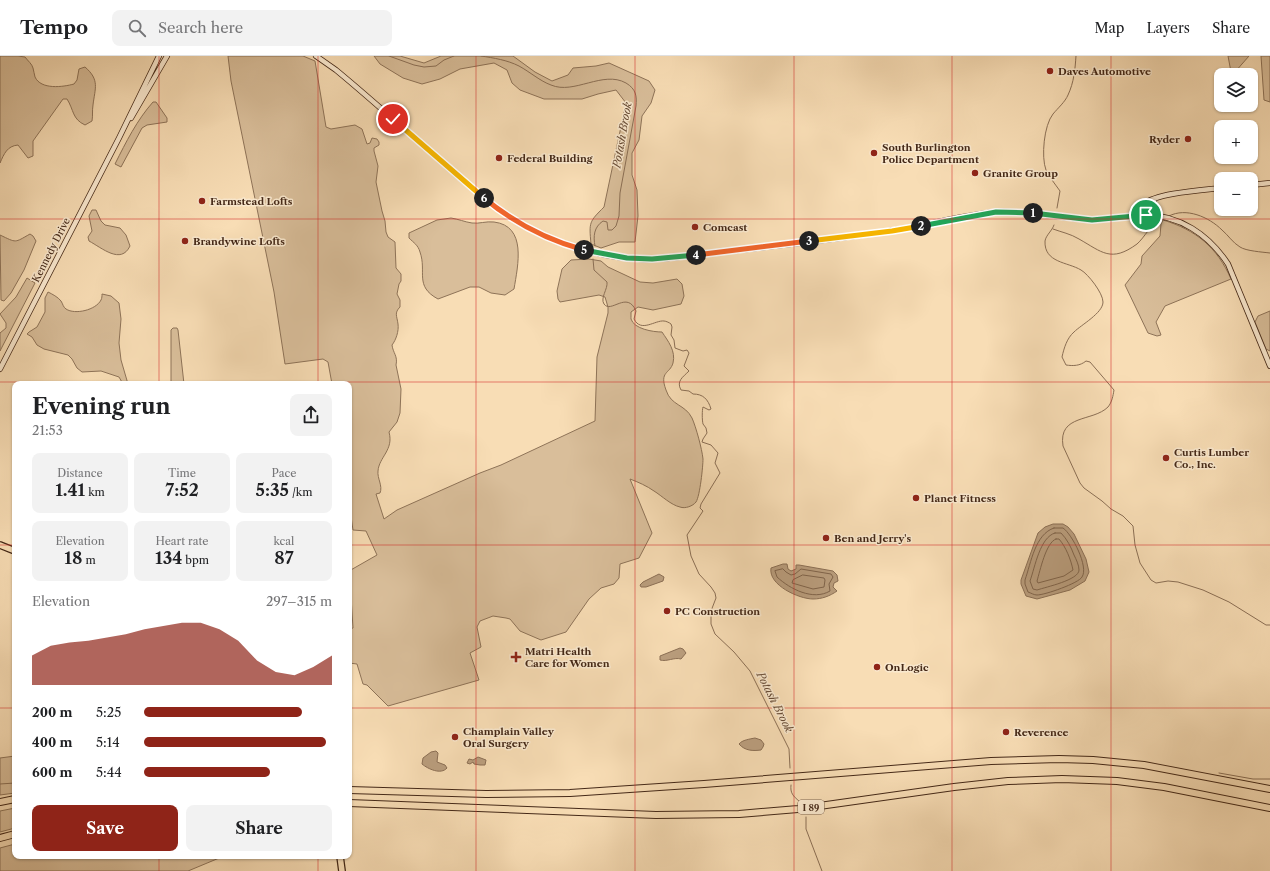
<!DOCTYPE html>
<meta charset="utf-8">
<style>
body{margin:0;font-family:"Libre Caslon Text",serif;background:#f2f2f2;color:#202124;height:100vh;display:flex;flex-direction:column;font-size:15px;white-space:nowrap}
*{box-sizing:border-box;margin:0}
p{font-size:13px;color:#757577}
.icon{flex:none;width:22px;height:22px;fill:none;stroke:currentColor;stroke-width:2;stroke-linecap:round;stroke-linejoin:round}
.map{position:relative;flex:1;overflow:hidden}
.drawer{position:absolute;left:12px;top:325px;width:340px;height:478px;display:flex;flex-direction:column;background:#fff;border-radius:8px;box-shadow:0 1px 3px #0004}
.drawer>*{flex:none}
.buttons{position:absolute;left:1214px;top:12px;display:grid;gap:8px}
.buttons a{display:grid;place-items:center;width:44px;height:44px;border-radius:8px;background:#fff;box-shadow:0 1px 3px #0004;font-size:20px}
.pin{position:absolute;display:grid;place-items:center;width:34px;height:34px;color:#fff;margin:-17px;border:2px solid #fff;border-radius:50%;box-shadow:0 1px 4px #0007}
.km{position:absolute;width:20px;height:20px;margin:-10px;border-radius:50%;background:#222;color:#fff;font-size:11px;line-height:20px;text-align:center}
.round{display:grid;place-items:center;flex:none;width:42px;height:42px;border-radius:8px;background:#f2f2f2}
.overview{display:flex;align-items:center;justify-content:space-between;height:68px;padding:0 20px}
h1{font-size:22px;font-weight:700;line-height:30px}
.metrics{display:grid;grid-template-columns:repeat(3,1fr);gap:6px;height:68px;padding:4px 20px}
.metrics div{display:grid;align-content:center;border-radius:8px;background:#f2f2f2;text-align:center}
.metrics b{font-size:17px;font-weight:700}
.metrics small{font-size:11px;font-weight:400}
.metrics p{font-size:11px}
.chart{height:112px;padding:8px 20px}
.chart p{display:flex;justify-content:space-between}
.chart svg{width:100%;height:72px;margin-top:4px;fill:#8f2418;opacity:.7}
.cta{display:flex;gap:8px;margin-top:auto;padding:8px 20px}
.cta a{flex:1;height:46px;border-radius:8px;background:#8f2418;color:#fff;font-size:16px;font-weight:700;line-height:46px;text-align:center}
.cta a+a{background:#f2f2f2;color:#202124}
ul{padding:0 20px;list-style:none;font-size:13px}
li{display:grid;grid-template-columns:64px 48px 1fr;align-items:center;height:30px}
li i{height:10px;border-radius:5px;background:#8f2418}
header{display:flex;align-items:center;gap:24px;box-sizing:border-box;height:56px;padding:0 20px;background:#fff;border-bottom:1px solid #e0e0e0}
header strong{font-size:19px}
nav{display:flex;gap:22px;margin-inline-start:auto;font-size:14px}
.search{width:280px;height:36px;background:#f2f2f2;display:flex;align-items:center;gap:10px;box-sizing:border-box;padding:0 14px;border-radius:8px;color:#757577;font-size:15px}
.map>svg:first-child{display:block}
</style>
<header>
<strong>Tempo</strong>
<div class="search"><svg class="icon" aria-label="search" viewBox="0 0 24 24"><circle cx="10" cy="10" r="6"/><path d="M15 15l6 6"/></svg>Search here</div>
<nav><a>Map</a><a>Layers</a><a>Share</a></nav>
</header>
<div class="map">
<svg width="1270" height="815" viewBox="0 0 1270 815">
<rect width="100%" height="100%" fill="#f8ddb5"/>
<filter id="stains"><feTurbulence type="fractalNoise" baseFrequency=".005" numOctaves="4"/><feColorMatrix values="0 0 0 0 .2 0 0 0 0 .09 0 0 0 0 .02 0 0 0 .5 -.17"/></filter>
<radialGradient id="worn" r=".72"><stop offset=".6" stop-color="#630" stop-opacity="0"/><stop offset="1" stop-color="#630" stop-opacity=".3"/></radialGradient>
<path fill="#d9be9a" stroke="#8e7358" d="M 0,0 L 18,0 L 25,1 C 28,5 32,8 33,12 C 34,15 34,18 35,21 C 41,34 63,31 74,28 L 77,24 L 79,13 L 85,11 C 100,24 95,32 93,49 C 92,55 93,59 92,65 L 85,69 C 72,63 74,54 67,43 L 63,43 L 33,85 L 33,100 L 28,102 L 18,89 C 7,90 4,98 0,107 Z
M 228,0 L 303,0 L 315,5 L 326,71 L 331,73 L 355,69 L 362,73 L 367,88 L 370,87 L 372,82 L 377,83 L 379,86 L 379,89 L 374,92 L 374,95 L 378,110 L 376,126 L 382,155 L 385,165 L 386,176 L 388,181 L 395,186 L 396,212 L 401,218 L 401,225 L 399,228 L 397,238 L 400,244 L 400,251 C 394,257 397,260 398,268 C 399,275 396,284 392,289 C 393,297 398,300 396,309 L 401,333 L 400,357 L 397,366 L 389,376 C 394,394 379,401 378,415 C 377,422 383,430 380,437 L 376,438 L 384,463 L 397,454 L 480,417 L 501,409 L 595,365 L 597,301 L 608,257 L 608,251 L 605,241 L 599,239 L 560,246 L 558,243 L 557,235 L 562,213 L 571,204 L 589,203 L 601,205 L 608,211 L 640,226 L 653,227 L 677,223 L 682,228 L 684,240 L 681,248 L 653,254 L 638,251 L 631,256 C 631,259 631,261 631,263 C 634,273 653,276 662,276 C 668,285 676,295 673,307 C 670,318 659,315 666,334 C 671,350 685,348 692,362 C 696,371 702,393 703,403 C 703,410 700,440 696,446 C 693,450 685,453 680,451 C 671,449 662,440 654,435 C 647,430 638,426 630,423 L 652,477 L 639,502 L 620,508 L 619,522 L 614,528 L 601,532 L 589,543 L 566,576 L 541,584 L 520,575 L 510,563 L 506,562 L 493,560 L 480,565 L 477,571 L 481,591 L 470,597 L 479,624 L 388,650 L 367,629 L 363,628 L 357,608 L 349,607 L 349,573 L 353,572 L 351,541 L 349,541 L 349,515 L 377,499 L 366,475 L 353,474 L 349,447 L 349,328 L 332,328 L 328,306 L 323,303 L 285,308 L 274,236 L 231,25 Z
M 374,0 L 400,0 L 424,7 L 441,0 L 513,0 L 535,16 L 552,25 L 568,19 L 573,12 L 596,10 L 609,7 L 649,25 L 655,34 L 651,47 L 642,60 L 639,84 L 632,97 L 632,119 L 637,134 L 638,160 L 635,186 L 619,186 L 601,192 L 591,188 C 589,166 589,166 604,151 L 626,47 L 616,34 L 598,38 L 582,43 L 544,43 L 520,34 L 512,27 L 507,14 L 494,7 L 460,13 L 440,23 L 422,28 L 403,22 L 380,8 Z
M 1228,0 L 1249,0 L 1235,16 L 1231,16 Z
M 1261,0 L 1270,0 L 1270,46 L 1264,44 Z
M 153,46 L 156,46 L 167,62 L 167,66 L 147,69 L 142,72 L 121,111 L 115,108 C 126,86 137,64 153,46 Z
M 92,154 L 96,154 L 101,165 L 105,169 L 120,172 L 126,179 L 130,190 C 121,209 102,192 89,185 L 88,181 L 92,175 L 89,160 Z
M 451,162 C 458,163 465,166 472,167 C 479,168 486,165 494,166 C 527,170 518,209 514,233 L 505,239 L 491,237 L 479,231 L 470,231 L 438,243 C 414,230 427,216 420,196 C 418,189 414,187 409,182 L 409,177 L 437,164 Z
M 1163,164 C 1196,174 1217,191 1231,223 L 1165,250 L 1156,266 L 1161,279 L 1157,280 L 1148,277 L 1125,229 L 1141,208 L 1142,200 L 1160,180 L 1161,168 Z
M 30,178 L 33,180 L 36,185 L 24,214 L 11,237 L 4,245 L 1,244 L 0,179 C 17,187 14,187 30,178 Z
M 27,222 L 35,227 L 0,295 L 0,277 L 6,272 L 6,267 L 0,258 L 16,241 Z
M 48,236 C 52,238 58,241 61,245 C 63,248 63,251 66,253 C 75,259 96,254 101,244 C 102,242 102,240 102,238 L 111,240 L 119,247 L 121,263 L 119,287 L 121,304 L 128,328 L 123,328 L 119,321 L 101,315 L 82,316 L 77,312 L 72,303 L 68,299 L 44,293 L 37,289 L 32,281 L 27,278 L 29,276 L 37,271 L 45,256 L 45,242 Z
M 1270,255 L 1270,295 L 1266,293 L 1255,266 L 1258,260 Z
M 173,272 L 177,272 L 178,274 L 184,328 L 171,328 L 171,274 Z
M 15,700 L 15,737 L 0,739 L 0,702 Z
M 15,752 L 15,772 L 0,776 L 0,755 Z
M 15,788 L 15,800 L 224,800 L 188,815 L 0,815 L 0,792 Z"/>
<path fill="#bb9f7f" stroke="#8b6f55" d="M 1053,468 L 1063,468 L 1068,471 L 1074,478 L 1086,503 L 1089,516 L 1085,525 L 1070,534 L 1037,543 L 1026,540 L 1021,528 L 1021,524 L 1038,477 L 1045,471 Z
M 783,508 L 787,508 L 788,513 L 791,515 L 796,513 L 796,509 L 799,509 L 833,515 L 837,519 L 838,525 L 834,527 L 833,531 L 837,535 C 830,540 822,543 813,543 C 799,543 768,529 771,512 Z
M 659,518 L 664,521 L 663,525 L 646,531 L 641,531 L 640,529 L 643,526 Z
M 680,592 L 683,593 L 686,597 L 681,603 C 674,601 667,606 660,604 L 660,600 Z
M 755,682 L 761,684 L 764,688 L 763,691 L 761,694 C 753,695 745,695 739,688 C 742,684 750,683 755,682 Z
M 436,695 L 438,697 L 437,706 L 445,709 L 447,712 C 441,719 428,713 422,708 L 423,702 L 431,696 Z
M 478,701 L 486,704 L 485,709 L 480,709 L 474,708 L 473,706 L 470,708 L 467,707 L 469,703 L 473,704 Z"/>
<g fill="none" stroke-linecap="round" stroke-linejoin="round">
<path stroke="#80644b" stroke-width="1" d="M 1054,472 L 1063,472 C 1072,478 1089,511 1082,521 C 1079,527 1045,539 1037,539 C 1034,539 1031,537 1028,536 L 1025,528 L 1025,524 C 1031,507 1035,478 1054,472 Z
M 1055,477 L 1061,477 C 1067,483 1071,491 1074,499 C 1076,503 1079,509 1079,514 C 1079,524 1046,531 1037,534 L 1033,533 L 1030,525 C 1035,511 1040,481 1055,477 Z
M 1056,483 L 1059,483 C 1066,491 1071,504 1073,514 L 1064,520 L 1038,527 L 1037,525 C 1040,515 1046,486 1056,483 Z
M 783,513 L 786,516 L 791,519 L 795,518 L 801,513 L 831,518 L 833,521 L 829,528 L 830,535 C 813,545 790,533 777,521 L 775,515 Z
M 803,519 L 824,522 L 825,524 L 824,531 L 813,533 L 792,527 L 793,524 Z"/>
<path stroke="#8b6f55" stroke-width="1" d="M 389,0 L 414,9 L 424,11 L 436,10 L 444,4 L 454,0
M 481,0 C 494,2 507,4 519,10 C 530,16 540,25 551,29 C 574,39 603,14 626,27 C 636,33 637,40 636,50 L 620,137 L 619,160 L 616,170 L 612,174 L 608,174 L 607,166 L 603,165 C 594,171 593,180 595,190
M 1057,152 L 1060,135 C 1055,128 1050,122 1046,114 C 1041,101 1044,69 1053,58 C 1058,52 1065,46 1068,39 C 1074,26 1075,14 1076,0
M 1169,160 C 1186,151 1209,161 1222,174 C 1228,179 1233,187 1240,191 C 1246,195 1262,196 1270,197
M 1054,169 C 1052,175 1046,179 1045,185 C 1044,207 1068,206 1081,214 C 1088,218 1103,237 1103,246 C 1103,257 1081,269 1074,276 C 1067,282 1064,292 1062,301 L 1066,309 C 1073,310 1080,310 1086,305 L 1090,306 L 1114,334 C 1113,340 1112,346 1108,351 C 1093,366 1058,358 1063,390 L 1080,427 L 1084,432 L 1102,445 L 1111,453 L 1123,460 L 1133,470 L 1135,489 L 1140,507 L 1151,524 L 1156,527 L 1168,525 L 1178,526 L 1203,534 L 1229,546 L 1266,569 L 1270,569
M 1053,173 C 1061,176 1071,178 1079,183 C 1102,196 1111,207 1137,188 C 1145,181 1150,169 1160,164
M 593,203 L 594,214 L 607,226 C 608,233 600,242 604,248 C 611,258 627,234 636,255 L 634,263 C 641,277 655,264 664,265 C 666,265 670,267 671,268 L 672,271 L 671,279 L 674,284 L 675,292 L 683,295 L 687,294 L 689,297 L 684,310 L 689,315 C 683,321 676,325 681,334 L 689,335 L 693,338 C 703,338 708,343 711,353 L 709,354 L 703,351 C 702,354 702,364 703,368 L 706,372 L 707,377 L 703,383 L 702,386 L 711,389 L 718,397 L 715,407 L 720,417 L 701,448 L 700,452 L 703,455 L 687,479 L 691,500 L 699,518 L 711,531 L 715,537 L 716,542 L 711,555 L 711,568 L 715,578 L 734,596 L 750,615 L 789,693 L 790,712
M 1219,717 L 1253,723 L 1270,723
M 0,728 L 15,727
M 791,729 C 790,737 793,740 799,745
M 806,761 L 806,773 L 822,815"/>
<defs>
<path id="secondary" d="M 316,0 L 336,14 C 370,42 403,72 436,101 C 486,145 526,181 593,196 C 612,201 632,204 651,203 C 677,203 704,198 729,195 C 785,189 840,183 895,174 C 929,169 962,159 996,156 C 1027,154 1058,163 1089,163 C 1107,164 1125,160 1143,159 C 1179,158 1209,179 1228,208 L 1270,310
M 131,62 L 167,0
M 1251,129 L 1270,127
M 1140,159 C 1141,155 1141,151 1144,148 C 1156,137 1204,134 1221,132
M 1146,159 L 1148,152 L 1154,144
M 0,313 L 119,82 L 159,0"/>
<path id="primary" d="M 0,489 L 15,495
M 340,800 L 342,815"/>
<path id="highway" d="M 349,734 L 486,738 L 570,737 L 704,728 L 991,705 L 1059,703 L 1093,704 L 1144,709 L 1270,733
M 0,746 L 15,743
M 349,747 L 656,759 L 739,758 L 798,753 L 954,731 L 1008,725 L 1062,723 L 1117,725 L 1164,731 L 1270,752
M 0,782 L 15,778"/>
</defs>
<use href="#secondary" stroke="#442817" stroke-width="6"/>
<use href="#primary" stroke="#442817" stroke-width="8"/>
<use href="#highway" stroke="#442817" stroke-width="8"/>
<use href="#secondary" stroke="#fae9cf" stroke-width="4.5"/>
<use href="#primary" stroke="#f8ddb5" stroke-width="5.5"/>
<use href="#highway" stroke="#f8ddb5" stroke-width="6"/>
</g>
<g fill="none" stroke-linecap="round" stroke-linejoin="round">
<defs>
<path id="split-1" d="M 1033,157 L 1092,164 L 1146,159"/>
<path id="split-2" d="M 921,170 L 996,156 L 1033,157"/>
<path id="split-3" d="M 809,185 L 892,175 L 921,170"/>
<path id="split-4" d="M 696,199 L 809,185"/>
<path id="split-5" d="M 584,194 L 627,202 L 652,203 L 696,199"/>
<path id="split-6" d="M 484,142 C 513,166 547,184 584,194"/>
<path id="split-7" d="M 393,63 L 484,142"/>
</defs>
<use href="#split-1" stroke="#fff" stroke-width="8"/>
<use href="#split-2" stroke="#fff" stroke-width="8"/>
<use href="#split-3" stroke="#fff" stroke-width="8"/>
<use href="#split-4" stroke="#fff" stroke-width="8"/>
<use href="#split-5" stroke="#fff" stroke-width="8"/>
<use href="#split-6" stroke="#fff" stroke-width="8"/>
<use href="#split-7" stroke="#fff" stroke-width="8"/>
<use href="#split-1" stroke="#22a559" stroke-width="5"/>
<use href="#split-2" stroke="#22a559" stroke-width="5"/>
<use href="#split-3" stroke="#f5b400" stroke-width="5"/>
<use href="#split-4" stroke="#f0652b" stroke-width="5"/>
<use href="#split-5" stroke="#22a559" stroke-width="5"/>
<use href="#split-6" stroke="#f0652b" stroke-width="5"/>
<use href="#split-7" stroke="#f5b400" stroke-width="5"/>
</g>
<path fill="none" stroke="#d62828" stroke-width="1" stroke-opacity="0.55" d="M 159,0 L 159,328M 318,0 L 318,328M 476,0 L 476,815M 635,0 L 635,815M 794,0 L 794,815M 952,0 L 952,815M 1111,0 L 1111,815M 0,163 L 1270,163M 0,326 L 1270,326M 0,489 L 15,489M 349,489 L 1270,489M 0,652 L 15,652M 349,652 L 1270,652M 159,800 L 159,815M 318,800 L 318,815"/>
<g fill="#8f2418" stroke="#fae9cf" stroke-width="1.5">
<circle cx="1050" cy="15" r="4"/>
<circle cx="1188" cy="83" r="4"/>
<circle cx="874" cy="97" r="4"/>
<circle cx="499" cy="102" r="4"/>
<circle cx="975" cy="117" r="4"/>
<circle cx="202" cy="145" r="4"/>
<circle cx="695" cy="171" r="4"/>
<circle cx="185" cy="185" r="4"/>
<circle cx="1166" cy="402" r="4"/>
<circle cx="916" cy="442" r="4"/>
<circle cx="826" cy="482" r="4"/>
<circle cx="667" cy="555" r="4"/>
<path d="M514 595h4v4h4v4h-4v4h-4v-4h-4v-4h4z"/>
<circle cx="877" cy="611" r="4"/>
<circle cx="1006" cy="676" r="4"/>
<circle cx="455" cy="681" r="4"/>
</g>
<g text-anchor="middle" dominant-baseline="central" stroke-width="3" stroke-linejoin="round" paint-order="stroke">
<rect fill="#fae9cf" stroke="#7b624e" stroke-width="1" x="798" y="744" width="26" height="14" rx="3"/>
<g font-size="9" font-weight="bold" fill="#442817">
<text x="811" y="751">I 89</text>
</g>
<g font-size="10" font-weight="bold" fill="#442817" stroke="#fae9cf" text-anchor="start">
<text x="1058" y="15">Daves Automotive</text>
<text x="1180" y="83" text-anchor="end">Ryder</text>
<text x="882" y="91">South Burlington<tspan x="882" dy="12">Police Department</tspan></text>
<text x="507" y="102">Federal Building</text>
<text x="983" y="117">Granite Group</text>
<text x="210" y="145">Farmstead Lofts</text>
<text x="703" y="171">Comcast</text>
<text x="193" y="185">Brandywine Lofts</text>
<text x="1174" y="396">Curtis Lumber<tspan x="1174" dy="12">Co., Inc.</tspan></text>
<text x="924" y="442">Planet Fitness</text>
<text x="834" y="482">Ben and Jerry's</text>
<text x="675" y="555">PC Construction</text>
<text x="525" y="595">Matri Health<tspan x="525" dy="12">Care for Women</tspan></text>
<text x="885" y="611">OnLogic</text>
<text x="463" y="675">Champlain Valley<tspan x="463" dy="12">Oral Surgery</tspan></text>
<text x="1014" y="676">Reverence</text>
</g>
<g font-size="10" fill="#442817" stroke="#fae9cf">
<text transform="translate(51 194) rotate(-63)">Kennedy Drive</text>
</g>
<g font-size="11" font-style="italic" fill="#684c36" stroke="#fae9cf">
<text transform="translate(622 79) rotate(-80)">Potash Brook</text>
<text transform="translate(775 646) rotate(63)">Potash Brook</text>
</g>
</g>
<rect width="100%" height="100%" filter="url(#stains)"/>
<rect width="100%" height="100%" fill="url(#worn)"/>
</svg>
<div class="buttons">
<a><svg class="icon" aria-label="layers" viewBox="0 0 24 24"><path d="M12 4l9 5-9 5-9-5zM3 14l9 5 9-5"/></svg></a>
<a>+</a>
<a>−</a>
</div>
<div class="pin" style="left:1146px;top:159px;background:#1e9e55"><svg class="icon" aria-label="arrive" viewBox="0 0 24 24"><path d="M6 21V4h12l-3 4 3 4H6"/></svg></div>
<div class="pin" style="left:393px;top:63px;background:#d93025"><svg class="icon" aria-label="check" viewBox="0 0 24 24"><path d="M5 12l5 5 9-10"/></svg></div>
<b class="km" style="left:1033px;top:157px">1</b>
<b class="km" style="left:921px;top:170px">2</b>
<b class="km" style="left:809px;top:185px">3</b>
<b class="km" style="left:696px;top:199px">4</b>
<b class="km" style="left:584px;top:194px">5</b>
<b class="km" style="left:484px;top:142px">6</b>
<section class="drawer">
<div class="overview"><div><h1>Evening run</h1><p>21:53</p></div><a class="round"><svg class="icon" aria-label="share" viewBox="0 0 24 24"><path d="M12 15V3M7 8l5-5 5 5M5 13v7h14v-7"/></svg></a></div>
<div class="metrics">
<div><p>Distance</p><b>1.41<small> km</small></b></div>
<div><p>Time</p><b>7:52</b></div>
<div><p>Pace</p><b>5:35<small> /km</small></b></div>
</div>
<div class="metrics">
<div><p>Elevation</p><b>18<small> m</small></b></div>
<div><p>Heart rate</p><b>134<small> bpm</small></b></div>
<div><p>kcal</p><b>87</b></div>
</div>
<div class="chart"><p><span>Elevation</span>297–315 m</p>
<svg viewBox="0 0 160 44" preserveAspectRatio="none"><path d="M0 44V26L10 20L20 18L30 17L40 15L50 13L60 10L70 8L80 6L90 6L100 10L110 17L120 29L130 36L140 38L150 33L160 26V44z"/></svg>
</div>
<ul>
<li><b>200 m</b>5:25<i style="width:84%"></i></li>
<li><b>400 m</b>5:14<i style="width:97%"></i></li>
<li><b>600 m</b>5:44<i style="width:67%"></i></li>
</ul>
<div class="cta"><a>Save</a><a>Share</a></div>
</section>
</div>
